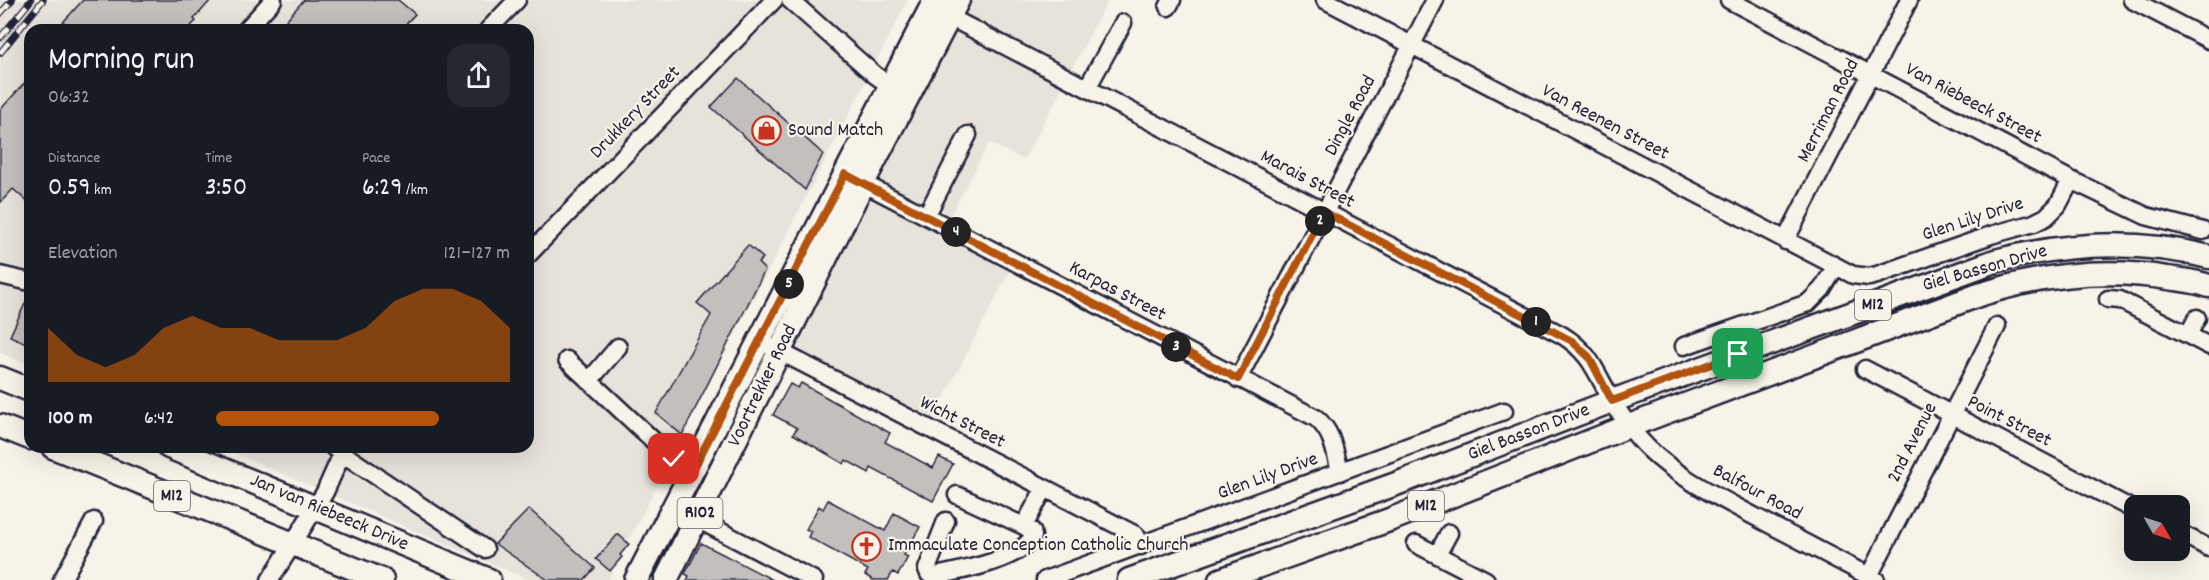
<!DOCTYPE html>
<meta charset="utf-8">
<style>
body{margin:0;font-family:Dekko,sans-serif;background:#242831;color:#f1f3f6;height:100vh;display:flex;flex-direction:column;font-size:22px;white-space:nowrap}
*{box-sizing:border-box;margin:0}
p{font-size:20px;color:#9ea1a6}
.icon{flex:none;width:33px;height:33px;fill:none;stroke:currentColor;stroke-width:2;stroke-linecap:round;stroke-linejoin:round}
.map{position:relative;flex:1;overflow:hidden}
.panel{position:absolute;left:24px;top:24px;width:510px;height:429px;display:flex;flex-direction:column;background:#171b24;border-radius:18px;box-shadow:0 6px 24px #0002}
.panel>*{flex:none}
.needle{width:39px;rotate:129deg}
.controls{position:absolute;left:2124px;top:495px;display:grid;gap:12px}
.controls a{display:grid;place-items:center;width:66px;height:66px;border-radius:12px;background:#171b24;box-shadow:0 6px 24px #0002;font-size:30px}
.pin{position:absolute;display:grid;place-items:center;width:51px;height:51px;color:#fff;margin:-26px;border-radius:12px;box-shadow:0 3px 9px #0006}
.km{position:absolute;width:30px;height:30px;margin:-15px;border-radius:50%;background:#222;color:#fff;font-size:16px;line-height:30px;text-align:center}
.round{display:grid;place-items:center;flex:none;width:63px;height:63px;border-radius:18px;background:#242831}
.summary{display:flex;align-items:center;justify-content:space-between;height:102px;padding:0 24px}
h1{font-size:33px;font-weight:600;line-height:45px}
.figures{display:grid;grid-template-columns:repeat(3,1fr);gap:9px;height:102px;padding:6px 24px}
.figures div{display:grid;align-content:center}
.figures b{font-size:26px;font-weight:600}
.figures small{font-size:16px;font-weight:400}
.figures p{font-size:16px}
.chart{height:168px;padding:12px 24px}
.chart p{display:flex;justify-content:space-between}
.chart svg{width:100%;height:108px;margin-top:6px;fill:#b45309;opacity:.7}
ul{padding:0 24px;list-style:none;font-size:20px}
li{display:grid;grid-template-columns:96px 72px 1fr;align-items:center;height:45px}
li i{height:15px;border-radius:8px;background:#b45309}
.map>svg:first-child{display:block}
</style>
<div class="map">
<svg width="2209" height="580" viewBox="0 0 2209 580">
<rect width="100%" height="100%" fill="#f7f3e8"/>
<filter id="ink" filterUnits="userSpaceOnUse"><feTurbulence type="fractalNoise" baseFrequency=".0167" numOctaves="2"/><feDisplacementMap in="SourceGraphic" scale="12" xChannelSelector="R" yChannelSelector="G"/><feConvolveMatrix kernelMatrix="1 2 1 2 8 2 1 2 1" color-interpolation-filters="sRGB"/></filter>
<g filter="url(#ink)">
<path fill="#e7e3db" d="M 0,0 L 908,0 L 608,580 L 529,580 L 220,447 L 528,447 L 528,30 L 30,30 L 30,365 L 0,353 Z
M 962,0 L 1108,0 L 1024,160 L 989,143 L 946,224 L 1015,261 L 929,426 L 781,351 Z"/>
<path fill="#c2bfbd" stroke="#22223b" stroke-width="1.5" d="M 83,0 L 211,0 L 194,19 L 196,21 L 187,30 L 56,30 Z
M 304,0 L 398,0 L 415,14 L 400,30 L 277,30 Z
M 30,77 L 30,204 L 13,189 L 0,203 L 0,110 Z
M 738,78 L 823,154 L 805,190 L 711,107 Z
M 748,245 L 763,258 L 758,263 L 765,270 L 682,435 L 656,413 L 711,315 L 697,303 Z
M 30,293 L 30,345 L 10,336 Z
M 801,383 L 890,433 L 885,442 L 933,468 L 939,457 L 953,464 L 933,501 L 871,468 L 869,473 L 846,460 L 844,464 L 793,434 L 797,428 L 773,415 L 790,384 L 798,388 Z
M 828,500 L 885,531 L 894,513 L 920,527 L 904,555 L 908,557 L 898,575 L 893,572 L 888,580 L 873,580 L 865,575 L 868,570 L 808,537 L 811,531 L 806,529 L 819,506 L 823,509 Z
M 529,509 L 595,568 L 584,580 L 548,580 L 495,544 Z
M 618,534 L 629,544 L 620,555 L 622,557 L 610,571 L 596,559 Z
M 701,543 L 773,580 L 687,580 L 689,576 L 685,574 Z"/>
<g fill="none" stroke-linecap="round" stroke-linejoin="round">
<defs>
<path id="minor" d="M 790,0 L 875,75 L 899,92
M 1325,0 L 1853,275 L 1869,277 L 1877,275 L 1991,235 L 2034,223 L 2046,217 L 2058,205 L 2071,180
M 1729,0 L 2071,180 L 2146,216 L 2203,231
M 2132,0 L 2209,40
M 1168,7 L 1172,0
M 940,12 L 1562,335 C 1590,352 1596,372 1611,399 C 1622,417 1635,436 1650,450 C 1679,478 1715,495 1750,514 C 1792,536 1834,558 1876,580
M 246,30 L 273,0
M 488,30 L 517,0
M 1087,88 L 1123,23
M 855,179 L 1316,418 C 1333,432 1335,452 1340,472
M 926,216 L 968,135
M 1785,241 L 1909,0
M 528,255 L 774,0
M 0,275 L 30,282
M 2108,299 L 2120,300 L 2209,346
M 2188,335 L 2197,318
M 1684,346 L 1808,303 L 1822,289 L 1836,266
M 771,347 L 1136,535 L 1141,546
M 567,360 L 670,456 L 692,472
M 1865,369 L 2134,510
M 1238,379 L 1435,0
M 589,381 L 618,347
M 333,447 L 485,549
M 697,519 L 814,580
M 946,521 L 927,569 L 929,574 L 935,576 C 960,571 1021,560 1033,536 L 1032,531 L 1024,526 L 957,495
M 1024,526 L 1044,489
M 2180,533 L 2209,548
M 1416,544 L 1486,580
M 1437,555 L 1449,533
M 62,580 L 94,521
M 270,580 L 325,492 L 345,447
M 1045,580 L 1504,411
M 1867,580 L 1997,326"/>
<path id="major" d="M 0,378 L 30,390
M 0,426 L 30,438
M 53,447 L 382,580
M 169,447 L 489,580
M 636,580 L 935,0
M 666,580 L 863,183 L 958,0
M 1129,580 L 1396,484 L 1612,401 L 1995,261 C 2065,243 2138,239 2209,257
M 1220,580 L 1392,519 L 1629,426 L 1976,296 C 2039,275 2102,267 2168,278 C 2182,280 2196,281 2209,286"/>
</defs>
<use href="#minor" stroke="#22223b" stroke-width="21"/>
<use href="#major" stroke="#22223b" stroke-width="27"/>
<use href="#minor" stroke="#f7f3e8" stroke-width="16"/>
<use href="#major" stroke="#f7f3e8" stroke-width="22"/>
<defs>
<path id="rail" d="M 0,14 L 12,0
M 0,38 L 31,0
M 0,53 L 43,0"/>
</defs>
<use href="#rail" stroke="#22223b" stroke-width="7"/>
<use href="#rail" stroke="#f7f3e8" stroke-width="4.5" stroke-dasharray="14" stroke-linecap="butt"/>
</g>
</g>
<g fill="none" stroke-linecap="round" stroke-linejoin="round" filter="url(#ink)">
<defs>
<path id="route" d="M 674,459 L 692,472 L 845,174 L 1238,379 L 1324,212 L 1572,341 L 1589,357 L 1612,401 L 1738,354"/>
</defs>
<use href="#route" stroke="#fff" stroke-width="12"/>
<use href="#route" stroke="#b45309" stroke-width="8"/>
</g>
<defs>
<symbol id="shop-ring" viewBox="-11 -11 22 22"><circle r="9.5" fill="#f7f3e8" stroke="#c8321e" stroke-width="1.5"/><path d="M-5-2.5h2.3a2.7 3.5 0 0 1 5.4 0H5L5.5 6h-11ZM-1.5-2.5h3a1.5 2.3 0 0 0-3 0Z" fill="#c8321e"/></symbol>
<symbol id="church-ring" viewBox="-11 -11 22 22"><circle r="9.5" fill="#f7f3e8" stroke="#c8321e" stroke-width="1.5"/><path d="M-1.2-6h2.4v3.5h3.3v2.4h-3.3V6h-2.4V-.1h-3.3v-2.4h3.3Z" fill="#c8321e"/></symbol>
</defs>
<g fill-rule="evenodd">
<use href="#shop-ring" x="750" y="114" width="33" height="33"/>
<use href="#church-ring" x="850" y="530" width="33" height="33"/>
</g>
<g text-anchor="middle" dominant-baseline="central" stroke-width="4.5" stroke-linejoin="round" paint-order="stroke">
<g fill="#f7f3e8" stroke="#62616f" stroke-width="1.5">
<rect x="1855" y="290" width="36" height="30" rx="4.5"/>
<rect x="154" y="481" width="36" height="30" rx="4.5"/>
<rect x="1408" y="491" width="36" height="30" rx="4.5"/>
<rect x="677.5" y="498" width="45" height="30" rx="4.5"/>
</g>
<g font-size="18" font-weight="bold" fill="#22223b">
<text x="1873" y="305">M12</text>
<text x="172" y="496">M12</text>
<text x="1426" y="506">M12</text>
<text x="700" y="513">R102</text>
</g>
<g font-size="20" fill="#22223b" stroke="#f7f3e8">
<text transform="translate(1973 104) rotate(28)">Van Riebeeck Street</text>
<text transform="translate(1829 111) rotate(-63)">Merriman Road</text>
<text transform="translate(636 113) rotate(-46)">Drukkery Street</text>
<text transform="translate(1351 116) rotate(-62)">Dingle Road</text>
<text transform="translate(1605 123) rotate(28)">Van Reenen Street</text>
<text transform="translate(1307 180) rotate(28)">Marais Street</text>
<text transform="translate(1973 220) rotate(-18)">Glen Lily Drive</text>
<text transform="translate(1985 269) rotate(-16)">Giel Basson Drive</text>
<text transform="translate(1117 292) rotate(28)">Karpas Street</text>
<text transform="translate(763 386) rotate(-64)">Voortrekker Road</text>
<text transform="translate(2009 422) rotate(27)">Point Street</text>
<text transform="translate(962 423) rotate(27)">Wicht Street</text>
<text transform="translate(1529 433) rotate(-21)">Giel Basson Drive</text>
<text transform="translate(1913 443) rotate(-63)">2nd Avenue</text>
<text transform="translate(1268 477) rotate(-20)">Glen Lily Drive</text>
<text transform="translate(1757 493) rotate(28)">Balfour Road</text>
<text transform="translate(329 513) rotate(23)">Jan van Riebeeck Drive</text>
</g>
<g font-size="20" fill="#22223b" stroke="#f7f3e8" text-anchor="start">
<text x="788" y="131">Sound Match</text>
<text x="888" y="546">Immaculate Conception Catholic Church</text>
</g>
</g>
</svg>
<div class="controls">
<a><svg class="needle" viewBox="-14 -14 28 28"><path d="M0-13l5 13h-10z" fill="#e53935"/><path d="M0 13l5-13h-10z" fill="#9ea1a6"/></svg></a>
</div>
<div class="pin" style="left:1738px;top:354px;background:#1e9e55"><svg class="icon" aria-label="arrive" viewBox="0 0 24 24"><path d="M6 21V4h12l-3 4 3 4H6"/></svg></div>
<div class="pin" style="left:674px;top:459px;background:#d93025"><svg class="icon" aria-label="check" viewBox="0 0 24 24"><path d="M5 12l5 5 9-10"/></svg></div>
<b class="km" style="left:1536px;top:322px">1</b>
<b class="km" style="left:1320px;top:221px">2</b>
<b class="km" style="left:1176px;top:347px">3</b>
<b class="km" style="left:956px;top:232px">4</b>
<b class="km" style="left:789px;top:284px">5</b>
<section class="panel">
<div class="summary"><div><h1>Morning run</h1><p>06:32</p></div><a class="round"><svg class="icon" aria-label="share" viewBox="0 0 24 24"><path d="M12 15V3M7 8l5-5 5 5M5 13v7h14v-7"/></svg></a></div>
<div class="figures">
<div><p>Distance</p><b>0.59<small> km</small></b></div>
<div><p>Time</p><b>3:50</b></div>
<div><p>Pace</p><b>6:29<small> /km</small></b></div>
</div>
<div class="chart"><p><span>Elevation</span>121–127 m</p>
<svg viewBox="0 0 160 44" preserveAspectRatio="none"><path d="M0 44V22L10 33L20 38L30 33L40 22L50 17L60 22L70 22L80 27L90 27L100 27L110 22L120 11L130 6L140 6L150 11L160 22V44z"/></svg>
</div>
<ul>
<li><b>100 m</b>6:42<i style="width:76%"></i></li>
</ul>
</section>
</div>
